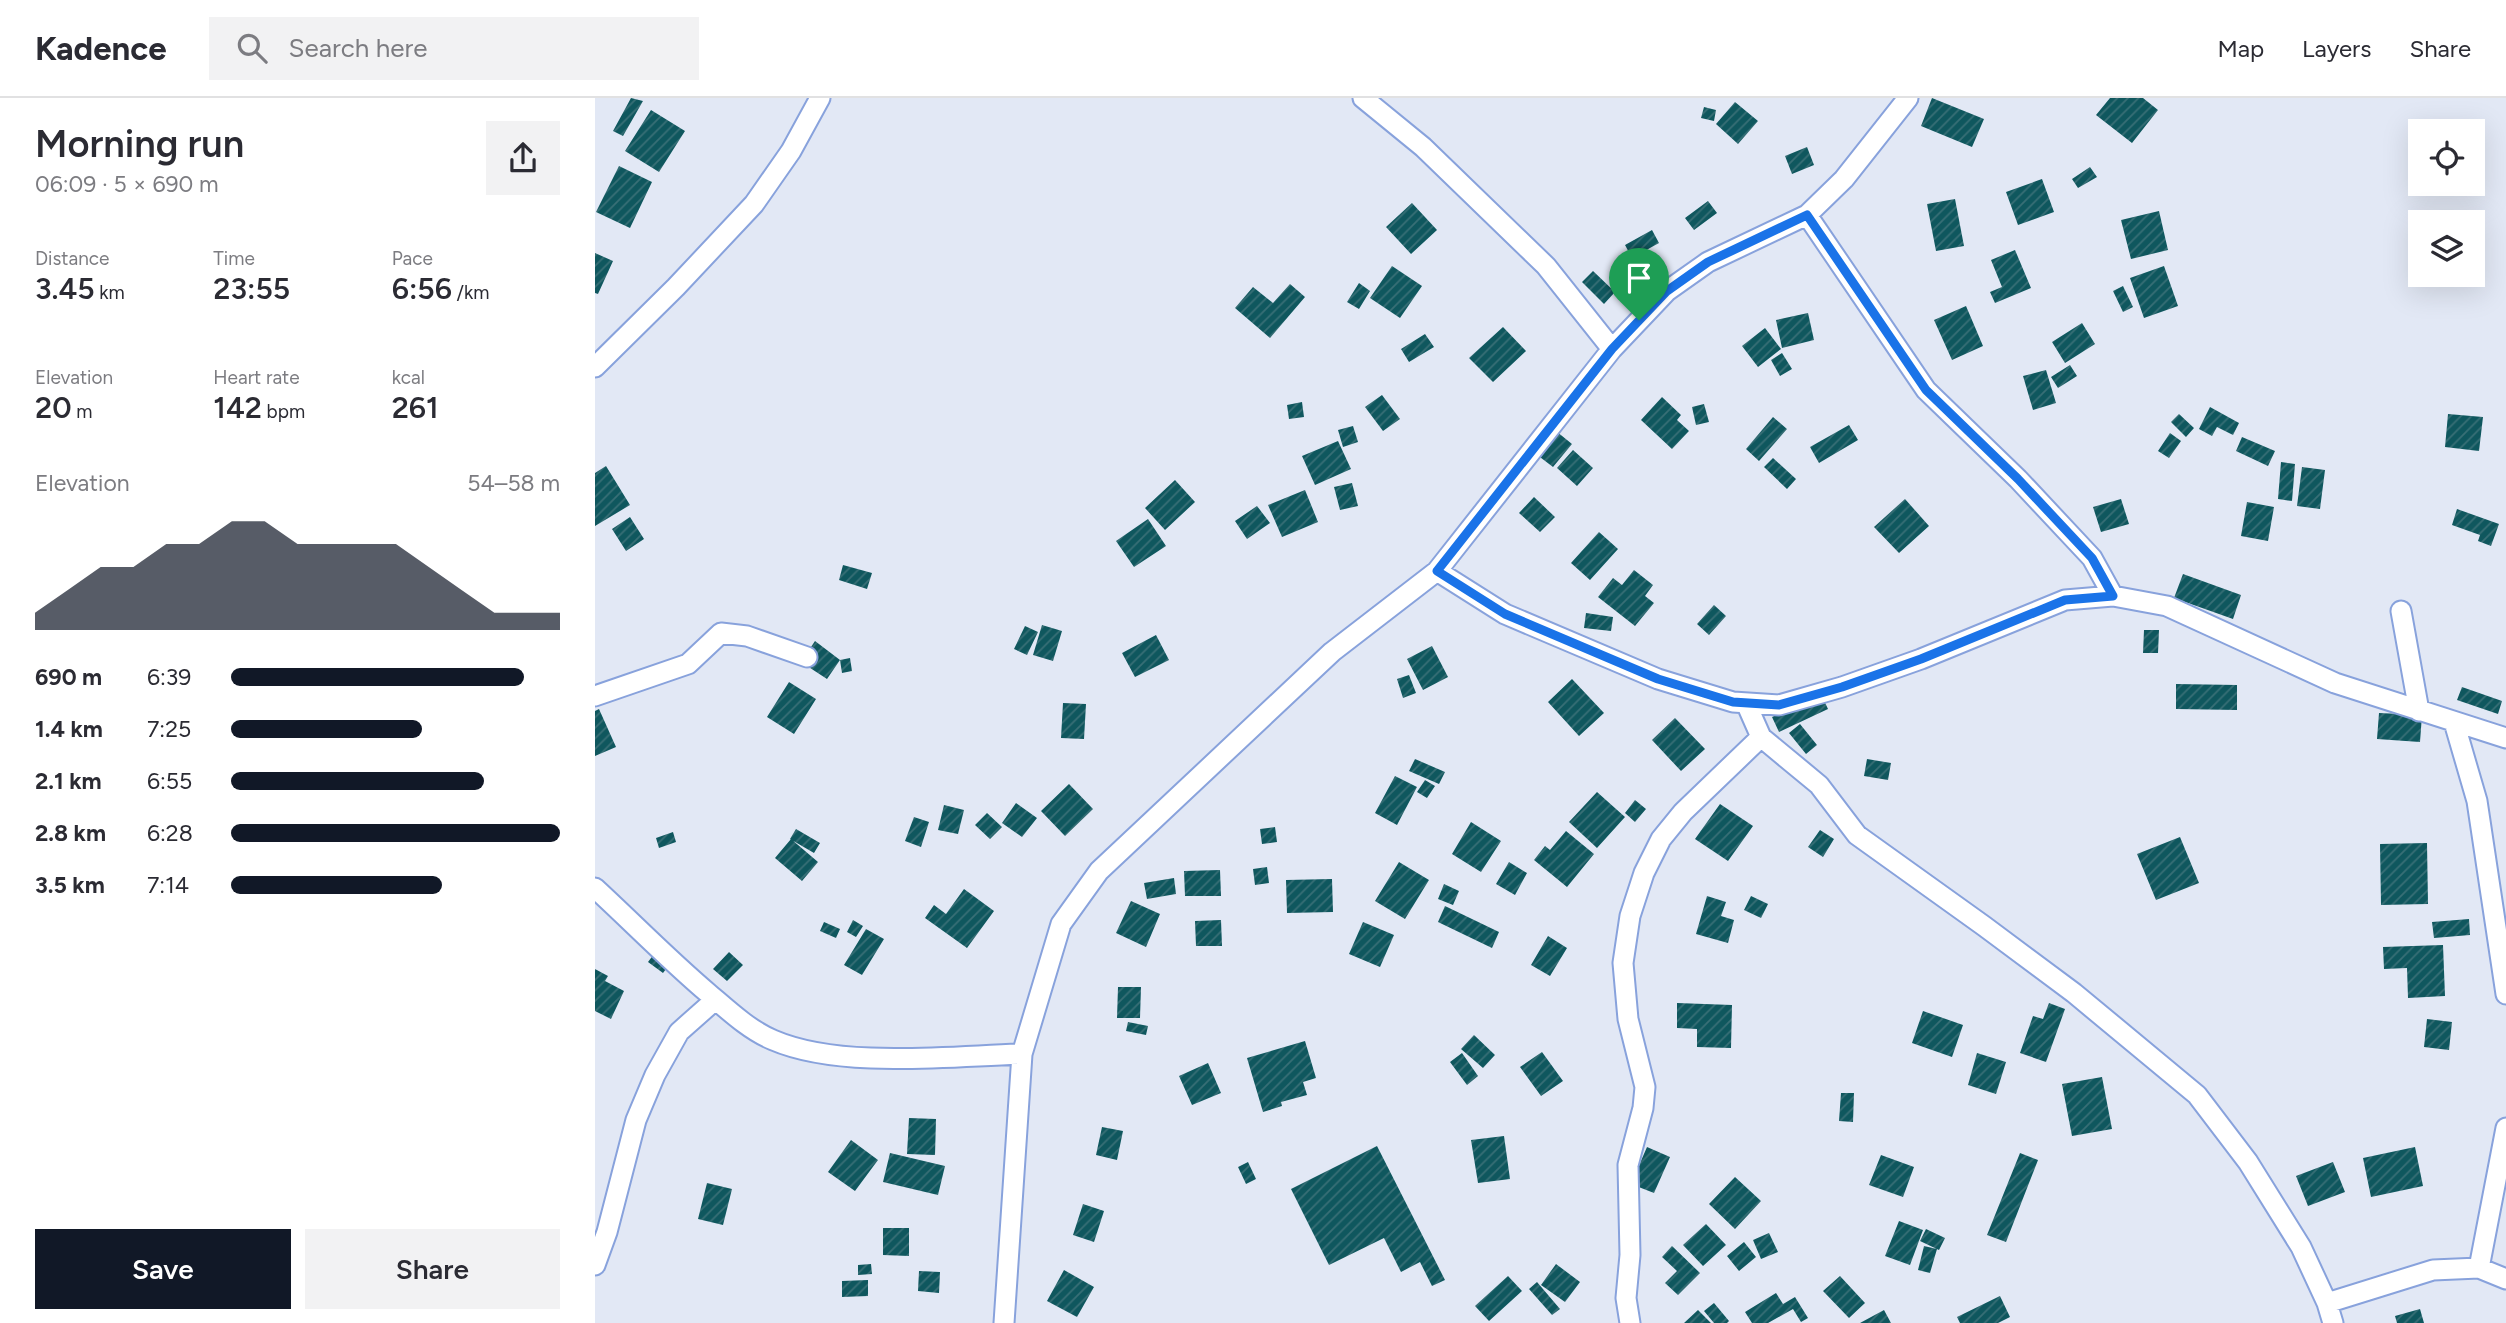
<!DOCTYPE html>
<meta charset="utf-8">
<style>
body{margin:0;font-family:Figtree,sans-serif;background:#f2f2f3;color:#2b2b33;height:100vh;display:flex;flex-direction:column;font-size:26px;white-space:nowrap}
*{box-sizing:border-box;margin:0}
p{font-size:23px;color:#7c7c81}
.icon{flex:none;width:38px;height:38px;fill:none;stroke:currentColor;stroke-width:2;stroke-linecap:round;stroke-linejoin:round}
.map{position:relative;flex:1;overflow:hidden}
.side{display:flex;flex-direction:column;background:#fff;width:595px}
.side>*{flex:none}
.tools{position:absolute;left:1813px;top:21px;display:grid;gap:14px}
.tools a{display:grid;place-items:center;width:77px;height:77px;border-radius:0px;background:#fff;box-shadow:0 7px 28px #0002;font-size:35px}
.pin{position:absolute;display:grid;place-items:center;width:60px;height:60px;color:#fff;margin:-72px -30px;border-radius:50% 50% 50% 0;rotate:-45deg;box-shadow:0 0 7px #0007}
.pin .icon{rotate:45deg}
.round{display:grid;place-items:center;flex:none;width:74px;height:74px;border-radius:0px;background:#f2f2f3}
.headline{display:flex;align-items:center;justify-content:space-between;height:119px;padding:0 35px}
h1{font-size:38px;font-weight:600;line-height:52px}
.figures{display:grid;grid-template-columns:repeat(3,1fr);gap:10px;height:119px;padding:7px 35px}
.figures div{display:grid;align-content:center}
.figures b{font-size:30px;font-weight:600}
.figures small{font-size:19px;font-weight:400}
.figures p{font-size:19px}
.chart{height:196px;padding:14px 35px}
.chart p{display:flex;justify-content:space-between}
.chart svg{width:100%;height:126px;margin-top:7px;fill:#111827;opacity:.7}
.cta{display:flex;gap:14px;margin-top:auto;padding:14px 35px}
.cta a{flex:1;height:80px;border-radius:0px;background:#111827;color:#fff;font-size:28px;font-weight:600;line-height:80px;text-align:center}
.cta a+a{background:#f2f2f3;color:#2b2b33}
ul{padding:0 35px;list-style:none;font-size:23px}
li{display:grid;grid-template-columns:112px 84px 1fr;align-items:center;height:52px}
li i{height:18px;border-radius:9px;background:#111827}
header{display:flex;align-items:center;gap:42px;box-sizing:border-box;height:98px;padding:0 35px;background:#fff;border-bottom:2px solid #e1e1e2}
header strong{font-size:33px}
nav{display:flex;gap:38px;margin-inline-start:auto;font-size:24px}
.search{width:490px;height:63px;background:#f2f2f3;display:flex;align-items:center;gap:18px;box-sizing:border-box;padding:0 24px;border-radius:0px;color:#7c7c81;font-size:26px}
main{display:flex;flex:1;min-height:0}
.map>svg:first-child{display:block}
</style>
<header>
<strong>Kadence</strong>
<div class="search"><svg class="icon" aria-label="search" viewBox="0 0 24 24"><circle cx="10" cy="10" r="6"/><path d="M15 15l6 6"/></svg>Search here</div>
<nav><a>Map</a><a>Layers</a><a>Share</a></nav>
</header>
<main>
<section class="side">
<div class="headline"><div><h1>Morning run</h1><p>06:09 · 5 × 690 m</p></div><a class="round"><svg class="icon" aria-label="share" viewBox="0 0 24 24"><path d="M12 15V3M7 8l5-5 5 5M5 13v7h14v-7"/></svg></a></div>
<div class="figures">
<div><p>Distance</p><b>3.45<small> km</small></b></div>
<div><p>Time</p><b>23:55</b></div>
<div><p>Pace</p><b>6:56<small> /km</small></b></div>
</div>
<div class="figures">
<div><p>Elevation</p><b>20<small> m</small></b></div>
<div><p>Heart rate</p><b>142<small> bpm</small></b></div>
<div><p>kcal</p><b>261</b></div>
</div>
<div class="chart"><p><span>Elevation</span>54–58 m</p>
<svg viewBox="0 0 160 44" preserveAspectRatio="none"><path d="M0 44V38L10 30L20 22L30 22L40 14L50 14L60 6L70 6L80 14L90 14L100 14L110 14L120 22L130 30L140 38L150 38L160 38V44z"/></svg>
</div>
<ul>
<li><b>690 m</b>6:39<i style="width:89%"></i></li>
<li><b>1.4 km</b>7:25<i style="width:58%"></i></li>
<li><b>2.1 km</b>6:55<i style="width:77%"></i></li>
<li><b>2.8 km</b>6:28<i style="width:100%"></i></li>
<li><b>3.5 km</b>7:14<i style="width:64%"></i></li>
</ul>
<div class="cta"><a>Save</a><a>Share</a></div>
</section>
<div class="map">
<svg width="1911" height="1225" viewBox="0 0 1911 1225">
<defs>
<pattern id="building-hatch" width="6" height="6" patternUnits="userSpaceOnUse" patternTransform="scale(1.75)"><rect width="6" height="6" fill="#0f575e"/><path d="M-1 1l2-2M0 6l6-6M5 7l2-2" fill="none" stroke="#386f76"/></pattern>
</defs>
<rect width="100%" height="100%" fill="#e2e8f5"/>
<path fill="url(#building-hatch)" d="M 36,0 L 48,3 L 28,38 L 18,33 Z
M 1337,0 L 1389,21 L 1377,49 L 1326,28 Z
M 1515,0 L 1548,0 L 1563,12 L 1537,45 L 1501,17 Z
M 1140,4 L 1163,23 L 1143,46 L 1121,26 Z
M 1109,9 L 1121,12 L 1119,23 L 1106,20 Z
M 56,12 L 90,33 L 64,74 L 30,53 Z
M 1212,49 L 1219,67 L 1197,76 L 1190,58 Z
M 24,68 L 57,84 L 35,130 L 1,114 Z
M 1495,69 L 1502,79 L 1483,90 L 1477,81 Z
M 1447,81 L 1459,114 L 1423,127 L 1411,94 Z
M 1360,101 L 1369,148 L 1341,153 L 1332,106 Z
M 1113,103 L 1122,115 L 1099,132 L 1090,120 Z
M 817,105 L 842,132 L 816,156 L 791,129 Z
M 1564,113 L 1573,152 L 1536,161 L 1526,122 Z
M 1057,132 L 1064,145 L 1037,160 L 1030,147 Z
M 1420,152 L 1436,190 L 1400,205 L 1395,194 L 1407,189 L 1396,162 Z
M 0,155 L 18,163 L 3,196 L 0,195 Z
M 797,168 L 827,188 L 805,220 L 775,200 Z
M 1569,168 L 1583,208 L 1549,220 L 1535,180 Z
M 998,173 L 1020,194 L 1009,206 L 987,184 Z
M 764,185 L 775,193 L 764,211 L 752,204 Z
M 695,186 L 710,199 L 675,240 L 640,210 L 658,189 L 678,205 Z
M 1528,188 L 1538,209 L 1528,214 L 1518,193 Z
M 1371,208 L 1388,248 L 1357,262 L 1339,222 Z
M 1213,215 L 1219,242 L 1187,250 L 1181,222 Z
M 1487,225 L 1500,246 L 1470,265 L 1457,244 Z
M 908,229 L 931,253 L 898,284 L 874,260 Z
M 1170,230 L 1186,251 L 1163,269 L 1147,248 Z
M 830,236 L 839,249 L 814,264 L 806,251 Z
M 1187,255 L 1197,271 L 1185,278 L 1176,262 Z
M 1475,267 L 1482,278 L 1463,290 L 1456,279 Z
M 1451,272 L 1461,305 L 1438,312 L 1428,278 Z
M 787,297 L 805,321 L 788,333 L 770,309 Z
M 1067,299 L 1086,317 L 1082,322 L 1094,333 L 1077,351 L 1046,322 Z
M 707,304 L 709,319 L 694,321 L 692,307 Z
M 1109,306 L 1114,324 L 1101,327 L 1097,309 Z
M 1615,309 L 1644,325 L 1638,337 L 1622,329 L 1617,338 L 1604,331 Z
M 1584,316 L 1599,330 L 1591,339 L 1576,324 Z
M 1853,316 L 1888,319 L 1884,353 L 1850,349 Z
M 1178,319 L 1192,331 L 1164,363 L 1151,351 Z
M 1254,327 L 1263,342 L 1224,365 L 1215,349 Z
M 758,328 L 763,344 L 748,349 L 743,332 Z
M 956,329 L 977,346 L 958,369 L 937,353 Z
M 1575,335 L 1586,343 L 1574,360 L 1563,353 Z
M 1647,339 L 1680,353 L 1673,368 L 1641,353 Z
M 743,343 L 756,371 L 720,387 L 707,358 Z
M 978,352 L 998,370 L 982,388 L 962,370 Z
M 1178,360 L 1201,381 L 1192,391 L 1169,369 Z
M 1686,364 L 1700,366 L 1697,403 L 1683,401 Z
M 11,368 L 35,407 L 0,428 L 0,375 Z
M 1707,369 L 1730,372 L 1725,411 L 1702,408 Z
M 580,382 L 600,404 L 570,432 L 550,410 Z
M 757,385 L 763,408 L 745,412 L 739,389 Z
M 710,392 L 723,424 L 687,439 L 673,407 Z
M 939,399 L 960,419 L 945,434 L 924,415 Z
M 1310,401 L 1334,428 L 1304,455 L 1279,429 Z
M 1526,401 L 1534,426 L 1506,434 L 1498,409 Z
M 1652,404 L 1679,409 L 1673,443 L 1646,438 Z
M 662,408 L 675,425 L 652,441 L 640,423 Z
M 1862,411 L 1904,426 L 1896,448 L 1883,443 L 1885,437 L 1857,427 Z
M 35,419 L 49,441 L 31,453 L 17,431 Z
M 553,421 L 571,448 L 539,469 L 521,443 Z
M 1004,434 L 1023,451 L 995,482 L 976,465 Z
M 248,467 L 277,475 L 272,491 L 244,482 Z
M 1039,472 L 1058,487 L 1050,498 L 1059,505 L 1040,528 L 1003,499 L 1018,480 L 1027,487 Z
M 1588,476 L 1646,497 L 1638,521 L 1579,500 Z
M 1119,507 L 1131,518 L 1114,537 L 1102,526 Z
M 991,515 L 1018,519 L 1016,533 L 989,530 Z
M 447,527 L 467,533 L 458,563 L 438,557 Z
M 430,528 L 443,534 L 432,557 L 419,551 Z
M 1549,532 L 1564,532 L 1563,555 L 1548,555 Z
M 561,537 L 574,562 L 540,579 L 527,555 Z
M 220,543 L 245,562 L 255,560 L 257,573 L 247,575 L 245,562 L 232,581 L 206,564 Z
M 837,548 L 853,579 L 828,592 L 812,561 Z
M 814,577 L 821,595 L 808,600 L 802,581 Z
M 977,581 L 1009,615 L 984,638 L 953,604 Z
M 194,584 L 221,601 L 199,636 L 172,619 Z
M 1581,586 L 1642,587 L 1642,612 L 1581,611 Z
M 1867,589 L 1907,603 L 1903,616 L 1862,602 Z
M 1226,596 L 1233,611 L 1184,634 L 1177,619 Z
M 468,605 L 491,606 L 489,641 L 466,640 Z
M 4,611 L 21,649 L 0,658 L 0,613 Z
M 1784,615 L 1827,617 L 1825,644 L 1782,641 Z
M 1080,620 L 1110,651 L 1086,673 L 1057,642 Z
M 1205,626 L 1222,647 L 1211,656 L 1194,635 Z
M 820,661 L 850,674 L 844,686 L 814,673 Z
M 1272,661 L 1296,665 L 1293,682 L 1269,678 Z
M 800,678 L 822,689 L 802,727 L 780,715 Z
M 830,682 L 840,688 L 832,700 L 822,694 Z
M 474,686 L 498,711 L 470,738 L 446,713 Z
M 1002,694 L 1030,719 L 1002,750 L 974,724 Z
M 1040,702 L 1051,711 L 1040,724 L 1030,715 Z
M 421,705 L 442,720 L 427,739 L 407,725 Z
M 1125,706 L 1158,728 L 1133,763 L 1100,741 Z
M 349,707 L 369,712 L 363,736 L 343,732 Z
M 392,715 L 407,729 L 395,741 L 380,727 Z
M 319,719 L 334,724 L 326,749 L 310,743 Z
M 876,724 L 906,743 L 886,774 L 857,756 Z
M 680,729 L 682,744 L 667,746 L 665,731 Z
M 201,731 L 225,745 L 219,755 L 195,741 Z
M 1225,732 L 1239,741 L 1228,759 L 1213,749 Z
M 971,733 L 999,756 L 972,789 L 939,762 L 950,748 L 955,752 Z
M 78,734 L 81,744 L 64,750 L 61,740 Z
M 1585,739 L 1604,785 L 1561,802 L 1542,756 Z
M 196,741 L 223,764 L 207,783 L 180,760 Z
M 1832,745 L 1833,806 L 1786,807 L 1785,746 Z
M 804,764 L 834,782 L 810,821 L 780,803 Z
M 914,764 L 932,775 L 920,797 L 901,786 Z
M 672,769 L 674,785 L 660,787 L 658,771 Z
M 625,772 L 626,798 L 590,798 L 589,773 Z
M 579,780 L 581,796 L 552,801 L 549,785 Z
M 737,781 L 738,814 L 692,815 L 691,782 Z
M 849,786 L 864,793 L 858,807 L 843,801 Z
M 369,791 L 399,813 L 372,850 L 330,820 L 339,807 L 351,816 Z
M 1112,798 L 1131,804 L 1126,818 L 1139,822 L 1133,845 L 1101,836 Z
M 1156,798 L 1173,806 L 1166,820 L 1149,812 Z
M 536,803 L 565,816 L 551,849 L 521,835 Z
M 850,808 L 904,834 L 897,850 L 843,824 Z
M 1874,821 L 1875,837 L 1839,840 L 1837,824 Z
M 258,822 L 268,828 L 261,839 L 252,834 Z
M 626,822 L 627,848 L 601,848 L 600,823 Z
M 229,824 L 245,831 L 241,840 L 225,833 Z
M 768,824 L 799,837 L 785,869 L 754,856 Z
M 271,831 L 289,841 L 267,877 L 249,867 Z
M 953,838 L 972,850 L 955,878 L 936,867 Z
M 1848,847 L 1850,898 L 1813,900 L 1812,870 L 1789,871 L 1788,849 Z
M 134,854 L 148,867 L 132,883 L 118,871 Z
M 59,856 L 74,867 L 68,875 L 53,864 Z
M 0,871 L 13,878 L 10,883 L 29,893 L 16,921 L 0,913 Z
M 523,889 L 546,889 L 545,920 L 522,920 Z
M 1082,905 L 1137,907 L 1136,950 L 1102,949 L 1102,931 L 1082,930 Z
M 1454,905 L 1470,911 L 1451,964 L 1425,955 L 1438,918 L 1448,921 Z
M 1328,913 L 1368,927 L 1357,959 L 1317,945 Z
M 1832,921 L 1857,924 L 1854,952 L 1829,949 Z
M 533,924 L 553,928 L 551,937 L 531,933 Z
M 879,937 L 900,957 L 888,970 L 866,951 Z
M 710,943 L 721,980 L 708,984 L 712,997 L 686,1004 L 687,1008 L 668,1014 L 652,960 Z
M 947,954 L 968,983 L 946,998 L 925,969 Z
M 867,955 L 883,978 L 872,987 L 855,964 Z
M 1382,955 L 1411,964 L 1401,996 L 1373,987 Z
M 613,965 L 626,995 L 597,1007 L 584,978 Z
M 1507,979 L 1517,1031 L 1477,1038 L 1467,986 Z
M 1246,995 L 1259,995 L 1258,1024 L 1244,1023 Z
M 314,1020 L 341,1021 L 340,1057 L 312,1056 Z
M 507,1029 L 528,1033 L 522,1062 L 501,1057 Z
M 909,1038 L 915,1081 L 883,1085 L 876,1042 Z
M 256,1042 L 283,1062 L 260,1093 L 233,1074 Z
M 782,1048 L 850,1182 L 837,1188 L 825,1164 L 806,1174 L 789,1140 L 734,1167 L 696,1091 Z
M 1052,1049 L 1075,1059 L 1059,1095 L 1036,1086 Z
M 1820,1049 L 1828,1088 L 1776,1099 L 1768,1060 Z
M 295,1055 L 350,1068 L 343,1097 L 288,1084 Z
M 1425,1055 L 1443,1062 L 1411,1144 L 1392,1137 Z
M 1286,1057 L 1319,1069 L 1308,1099 L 1274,1087 Z
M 653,1064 L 661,1081 L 651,1086 L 643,1069 Z
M 1738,1064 L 1750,1094 L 1713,1108 L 1701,1078 Z
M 1140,1079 L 1166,1103 L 1140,1131 L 1114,1106 Z
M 112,1085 L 137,1091 L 128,1127 L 103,1121 Z
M 488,1106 L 509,1113 L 499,1144 L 478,1137 Z
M 1304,1123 L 1328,1132 L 1315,1167 L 1290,1158 Z
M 1111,1126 L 1131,1147 L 1108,1168 L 1088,1147 Z
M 288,1130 L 314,1130 L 314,1158 L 288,1157 Z
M 1331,1131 L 1350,1140 L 1344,1152 L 1325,1143 Z
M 1174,1135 L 1183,1154 L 1166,1161 L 1158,1142 Z
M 1149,1144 L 1161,1159 L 1144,1173 L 1132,1158 Z
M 1077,1148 L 1105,1175 L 1083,1197 L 1070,1185 L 1082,1173 L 1067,1159 Z
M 1329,1148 L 1342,1151 L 1335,1175 L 1323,1172 Z
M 276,1166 L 277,1176 L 263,1177 L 263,1167 Z
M 961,1166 L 985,1184 L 970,1204 L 946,1187 Z
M 469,1172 L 499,1189 L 482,1219 L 452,1203 Z
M 324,1173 L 345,1174 L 344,1195 L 323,1193 Z
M 913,1178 L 927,1193 L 894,1223 L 880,1208 Z
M 1245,1178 L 1270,1205 L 1254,1220 L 1228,1193 Z
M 273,1182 L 273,1198 L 247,1199 L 247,1183 Z
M 942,1184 L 965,1211 L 957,1217 L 934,1191 Z
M 1181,1195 L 1188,1206 L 1200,1199 L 1213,1220 L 1206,1224 L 1198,1211 L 1173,1225 L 1157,1225 L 1150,1214 Z
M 1405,1198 L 1415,1219 L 1403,1225 L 1365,1225 L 1362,1219 Z
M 1119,1205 L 1134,1223 L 1132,1225 L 1119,1225 L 1109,1213 Z
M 1825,1211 L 1829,1225 L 1802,1225 L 1800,1218 Z
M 1103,1212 L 1116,1225 L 1089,1225 Z
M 1289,1212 L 1296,1225 L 1265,1225 Z"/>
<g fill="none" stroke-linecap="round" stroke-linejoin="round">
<defs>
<path id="street" d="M 768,0 L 828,49 L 951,168 L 1017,251
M 1212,117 L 1331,292 L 1423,381 L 1497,460 L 1518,498
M 0,269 L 81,189 L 159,106 L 196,53 L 225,0
M 842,473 L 910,516 L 1063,581 L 1138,604 L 1184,607 L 1247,589 L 1326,561 L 1470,502 L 1518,498 L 1572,508 L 1740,585 L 1911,640
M 1806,513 L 1824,613
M 0,598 L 93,566 L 126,535 L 152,538 L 212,559
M 1151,605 L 1166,639 L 1224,687 L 1262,737 L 1389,828 L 1479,895 L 1602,997 L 1653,1064 L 1706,1149 L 1732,1205 L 1738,1225
M 1859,624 L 1882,703 L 1911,896
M 0,790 C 38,825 74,862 113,895 C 133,912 154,932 178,942 C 245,971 355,958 427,956
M 0,1167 L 12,1134 L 41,1022 L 60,977 L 84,934 L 120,902
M 1884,1170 L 1911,1030
M 1732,1205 L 1838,1172 L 1884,1170 L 1911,1181
M 409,1225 L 427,956 L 466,826 L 504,773 L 737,554 L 842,473 L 1017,251 L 1072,193 L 1113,164 L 1212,117 L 1249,81 L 1313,0
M 1035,1225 L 1031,1200 L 1035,1157 L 1033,1067 L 1048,1010 L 1050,989 L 1033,921 L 1028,865 L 1035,818 L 1049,775 L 1066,741 L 1088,714 L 1166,639"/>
</defs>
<use href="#street" stroke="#88a2dc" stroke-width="23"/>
<use href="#street" stroke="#fff" stroke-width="19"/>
</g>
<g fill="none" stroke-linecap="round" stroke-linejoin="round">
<defs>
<path id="route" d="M 1212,117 L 1331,292 L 1423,381 L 1497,460 L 1518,498 L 1470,502 L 1326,561 L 1247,589 L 1184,607 L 1138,604 L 1063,581 L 910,516 L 842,473 L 1017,251 L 1072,193 L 1113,164 Z"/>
</defs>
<use href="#route" stroke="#fff" stroke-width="14"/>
<use href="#route" stroke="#1a73e8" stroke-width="9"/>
</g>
</svg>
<div class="tools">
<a><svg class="icon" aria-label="locate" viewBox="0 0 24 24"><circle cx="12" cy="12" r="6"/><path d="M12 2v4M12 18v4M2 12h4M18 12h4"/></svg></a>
<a><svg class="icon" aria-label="layers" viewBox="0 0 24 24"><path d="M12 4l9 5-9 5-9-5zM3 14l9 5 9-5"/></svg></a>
</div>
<div class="pin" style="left:1044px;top:222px;background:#1e9e55"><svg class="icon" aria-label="arrive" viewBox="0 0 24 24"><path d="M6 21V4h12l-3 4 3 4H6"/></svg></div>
</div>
</main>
